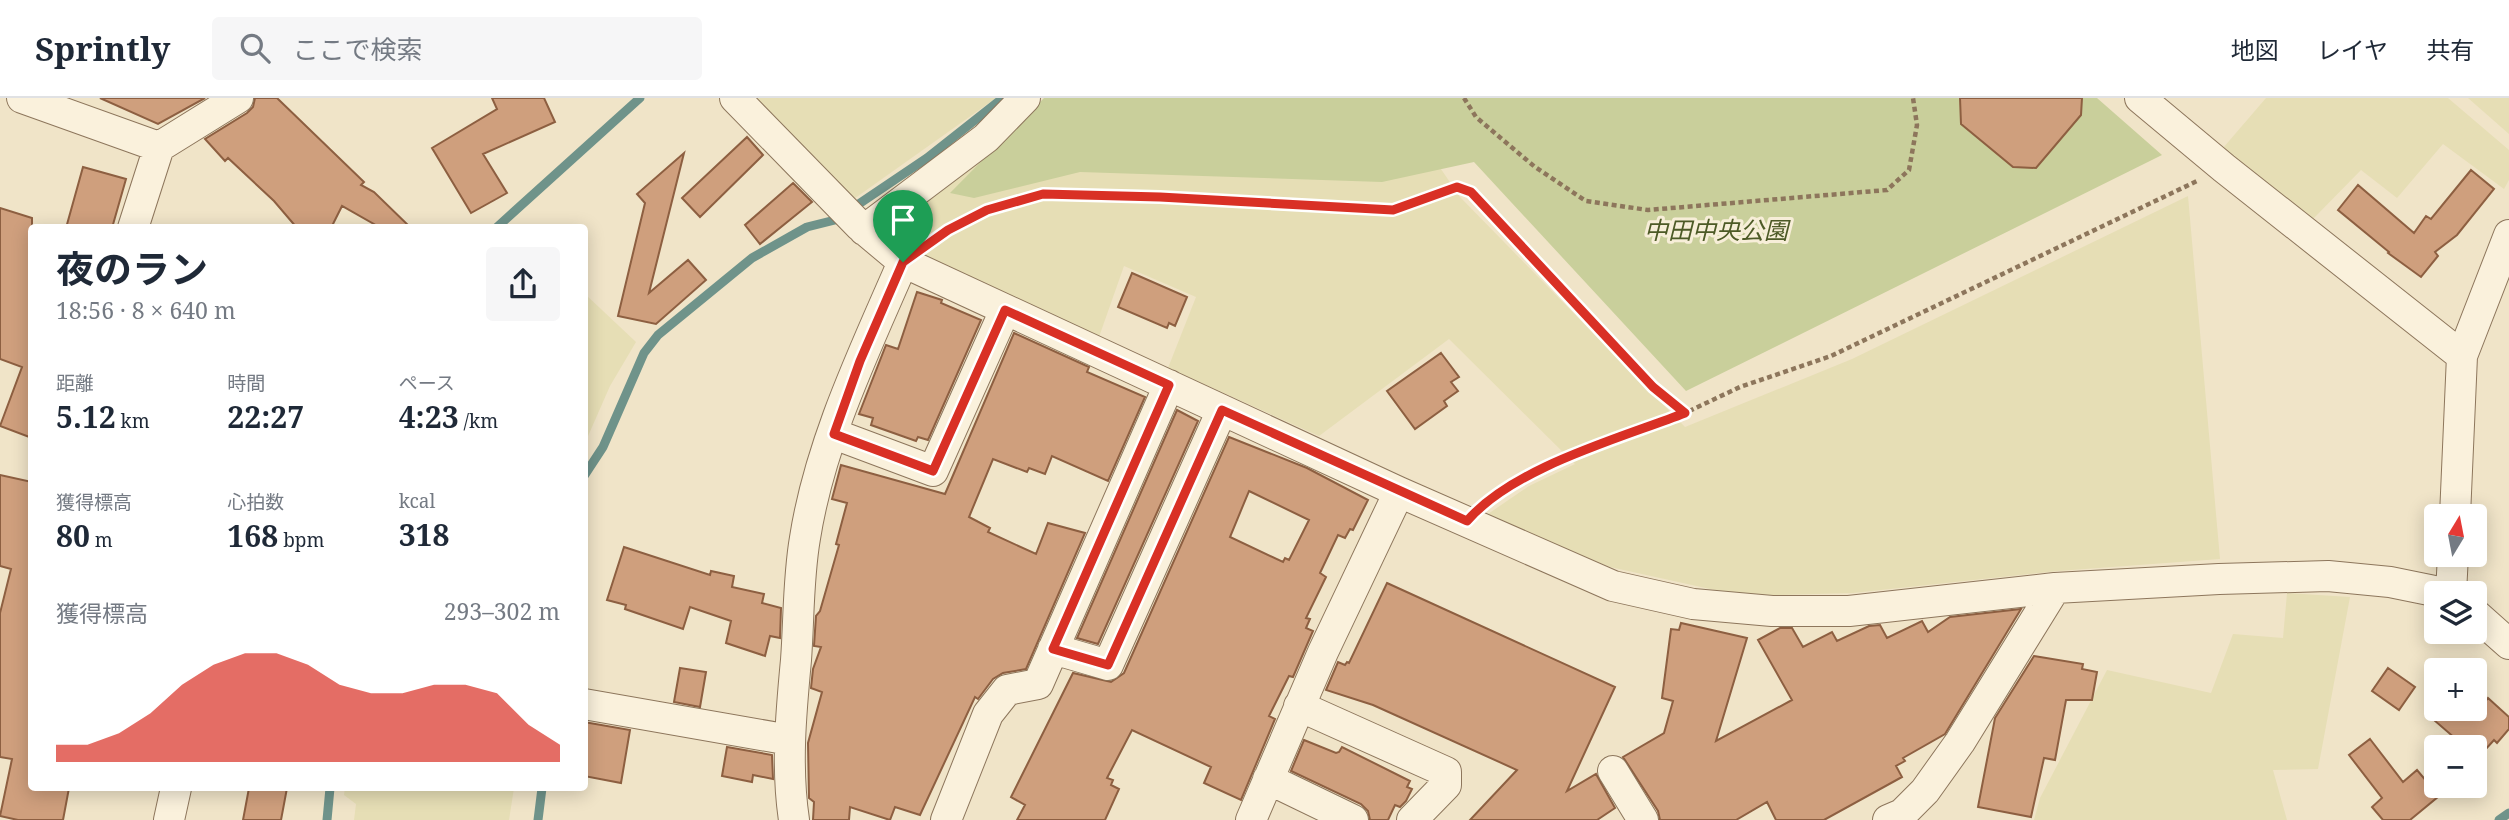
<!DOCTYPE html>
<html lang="ja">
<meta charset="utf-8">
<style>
body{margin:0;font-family:"Noto Serif","Noto Sans JP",serif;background:#f6f6f7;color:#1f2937;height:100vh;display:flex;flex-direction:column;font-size:26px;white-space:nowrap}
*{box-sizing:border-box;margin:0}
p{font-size:23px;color:#747a83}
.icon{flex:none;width:38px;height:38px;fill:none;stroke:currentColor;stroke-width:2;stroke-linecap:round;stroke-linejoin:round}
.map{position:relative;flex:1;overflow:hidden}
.panel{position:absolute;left:28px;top:126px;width:560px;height:567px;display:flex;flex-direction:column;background:#fff;border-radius:7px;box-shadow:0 4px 18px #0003}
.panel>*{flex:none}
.needle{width:46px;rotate:10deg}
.controls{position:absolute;left:2424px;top:406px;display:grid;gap:14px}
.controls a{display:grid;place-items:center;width:63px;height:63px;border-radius:7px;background:#fff;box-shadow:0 4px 18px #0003;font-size:35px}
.pin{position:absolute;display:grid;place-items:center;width:60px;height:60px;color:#fff;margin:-72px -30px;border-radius:50% 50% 50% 0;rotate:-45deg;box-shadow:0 0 7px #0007}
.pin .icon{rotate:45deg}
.round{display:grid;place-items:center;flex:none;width:74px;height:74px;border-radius:7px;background:#f6f6f7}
.summary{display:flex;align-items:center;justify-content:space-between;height:119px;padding:0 28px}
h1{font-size:38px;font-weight:700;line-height:52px}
.figures{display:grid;grid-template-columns:repeat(3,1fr);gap:10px;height:119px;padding:7px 28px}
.figures div{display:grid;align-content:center}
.figures b{font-size:30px;font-weight:700}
.figures small{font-size:19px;font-weight:400}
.figures p{font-size:19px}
.chart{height:196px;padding:14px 28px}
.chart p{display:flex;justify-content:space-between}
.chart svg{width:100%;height:126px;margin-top:7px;fill:#d93025;opacity:.7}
header{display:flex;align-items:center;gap:42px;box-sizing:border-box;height:98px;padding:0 35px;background:#fff;border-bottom:2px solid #e0e1e3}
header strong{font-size:33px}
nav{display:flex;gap:38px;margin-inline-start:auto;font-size:24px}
.search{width:490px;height:63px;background:#f6f6f7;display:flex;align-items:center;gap:18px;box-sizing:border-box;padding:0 24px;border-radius:7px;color:#747a83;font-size:26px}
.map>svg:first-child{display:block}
</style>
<header>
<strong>Sprintly</strong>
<div class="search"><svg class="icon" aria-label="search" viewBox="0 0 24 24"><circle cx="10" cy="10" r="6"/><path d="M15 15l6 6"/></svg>ここで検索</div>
<nav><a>地図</a><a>レイヤ</a><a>共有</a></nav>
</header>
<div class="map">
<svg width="2509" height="722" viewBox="0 0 2509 722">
<rect width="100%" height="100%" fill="#f0e4c8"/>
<path fill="#e6deb5" d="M 750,0 L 996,0 L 851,103 Z
M 2266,0 L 2448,0 L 2509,52 L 2509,82 L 2504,91 L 2443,46 L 2397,100 L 2361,72 L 2313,121 L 2223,50 Z
M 2468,0 L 2509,0 L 2509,36 Z
M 1003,46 L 1428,52 L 1460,99 L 1685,329 L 1852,261 L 2188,98 L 2220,461 L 2058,473 L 1853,495 L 1742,498 L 1610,469 L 1485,418 L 1529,388 L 1575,366 L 1449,241 L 1319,338 L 1168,270 L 1196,199 L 1124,168 L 1099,239 L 888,142 L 907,111 Z
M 585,196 L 636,244 L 610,288 L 585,345 Z
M 2287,495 L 2350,499 L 2318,671 L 2273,672 L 2287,722 L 2034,722 L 2040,700 L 2107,572 L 2211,595 L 2233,536 L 2283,540 Z
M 345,690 L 514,690 L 509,722 L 354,722 L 356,706 L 344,697 Z"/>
<path fill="#c9cf9b" d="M 1044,0 L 2097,0 L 2162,57 L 1686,293 L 1474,64 L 1382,84 L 1080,74 L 974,100 L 950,95 Z"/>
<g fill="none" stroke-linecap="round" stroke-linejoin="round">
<path stroke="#6f938a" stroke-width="9" d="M 496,130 L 640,0
M 584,378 L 603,349 L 644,255 L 658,237 L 752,160 L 807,129 L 835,122 L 927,60 L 1003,0
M 327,722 L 330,690
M 538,722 L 542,690
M 2499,722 L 2509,715"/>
</g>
<path fill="#cf9f7d" stroke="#8d5f41" stroke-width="2" fill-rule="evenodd" d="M 100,0 L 205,0 L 158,26 Z
M 255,0 L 277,0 L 364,84 L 361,87 L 374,94 L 411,130 L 381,130 L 342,108 L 331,130 L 297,130 L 274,103 L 228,60 L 225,63 L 205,41 L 247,15 L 253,9 Z
M 492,0 L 544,0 L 555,24 L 483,56 L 507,95 L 471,115 L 432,50 L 497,11 Z
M 1960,0 L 2082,0 L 2081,17 L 2036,70 L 2013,69 L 1961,26 Z
M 747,39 L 763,57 L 700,119 L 682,100 Z
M 684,55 L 649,195 L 688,162 L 706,182 L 656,226 L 618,218 L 645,105 L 637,96 Z
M 83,69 L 126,81 L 112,130 L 66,130 Z
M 2471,72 L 2494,91 L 2457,137 L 2435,154 L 2438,158 L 2421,179 L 2388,155 L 2389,154 L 2338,112 L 2358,87 L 2414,135 L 2426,118 L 2431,121 Z
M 793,85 L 812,104 L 760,146 L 745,127 Z
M 0,110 L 32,120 L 32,340 L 0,328 L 22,269 L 0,261 Z
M 1132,175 L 1187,199 L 1175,228 L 1169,225 L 1167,230 L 1118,209 Z
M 917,194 L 942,202 L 941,205 L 981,222 L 928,342 L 918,339 L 916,343 L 871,327 L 873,320 L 859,316 L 886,247 L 898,251 Z
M 1014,235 L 1089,269 L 1087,274 L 1145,299 L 1108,383 L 1052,358 L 1045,376 L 1029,370 L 1027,374 L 993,361 L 969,419 L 990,430 L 988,434 L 1036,456 L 1048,425 L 1085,435 L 1026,571 L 1003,575 L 993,581 L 978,601 L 975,599 L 920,717 L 895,709 L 890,722 L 850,709 L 849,722 L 813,722 L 814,704 L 809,700 L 808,645 L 822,594 L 811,590 L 813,571 L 821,549 L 814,548 L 816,518 L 820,513 L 839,447 L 836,446 L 847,405 L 832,401 L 841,367 L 945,396 Z
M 1441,255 L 1459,279 L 1451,284 L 1458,293 L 1444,303 L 1447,308 L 1415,331 L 1387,293 Z
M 1177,312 L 1198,323 L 1098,546 L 1077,540 Z
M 1229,339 L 1307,370 L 1368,402 L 1353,432 L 1350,431 L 1345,440 L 1338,437 L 1320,475 L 1326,479 L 1306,520 L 1310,521 L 1306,530 L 1313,533 L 1293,579 L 1289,578 L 1269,618 L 1275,621 L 1241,702 L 1204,685 L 1211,669 L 1132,632 L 1107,680 L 1113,682 L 1111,687 L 1119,691 L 1105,722 L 1017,722 L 1025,707 L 1011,699 L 1073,575 L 1111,584 L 1124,575 ZM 1249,393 L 1309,422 L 1289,462 L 1285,460 L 1283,464 L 1230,439 Z
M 0,377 L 32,384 L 32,690 L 69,690 L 63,722 L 18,722 L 0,718 L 12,661 L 0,659 L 0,515 L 11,471 L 0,468 Z
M 624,449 L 710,477 L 711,473 L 734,478 L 732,489 L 764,496 L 762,505 L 781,510 L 780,540 L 770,538 L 765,558 L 726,545 L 731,523 L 690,509 L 683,531 L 625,511 L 626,507 L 607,502 Z
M 1387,485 L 1615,589 L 1567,693 L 1596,676 L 1615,710 L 1597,722 L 1470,722 L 1517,672 L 1373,607 L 1326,592 L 1338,564 L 1345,567 L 1347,564 L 1349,565 Z
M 2021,511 L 1945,636 L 1903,660 L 1905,663 L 1896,668 L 1902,679 L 1824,722 L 1776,722 L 1767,704 L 1736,722 L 1660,722 L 1658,713 L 1623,659 L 1664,635 L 1673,603 L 1662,600 L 1671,531 L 1679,532 L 1681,525 L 1747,540 L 1716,643 L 1792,602 L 1758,542 L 1780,530 L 1792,530 L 1803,549 L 1832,534 L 1837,543 L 1869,528 L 1880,527 L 1887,540 L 1922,523 L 1928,534 L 1950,519 Z
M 2034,558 L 2083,566 L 2082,571 L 2097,574 L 2092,602 L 2066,602 L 2055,662 L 2044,660 L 2031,719 L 1978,709 L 1995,620 Z
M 680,570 L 706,574 L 700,609 L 674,604 Z
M 2388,570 L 2415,589 L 2399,612 L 2372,593 Z
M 2474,594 L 2485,604 L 2488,600 L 2509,619 L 2509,631 L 2497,645 L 2494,642 L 2485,652 L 2482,650 L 2478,654 L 2467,645 L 2464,648 L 2427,616 L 2436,606 L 2436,611 L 2474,611 Z
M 584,624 L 630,632 L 621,685 L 584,678 Z
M 2370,641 L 2403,684 L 2417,672 L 2439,698 L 2410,722 L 2383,722 L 2372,709 L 2382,700 L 2349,657 Z
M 1304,642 L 1336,655 L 1339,654 L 1342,649 L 1410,683 L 1407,689 L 1412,691 L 1406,703 L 1400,709 L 1395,707 L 1388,722 L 1370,722 L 1368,713 L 1361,706 L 1291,673 Z
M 727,649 L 772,657 L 773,681 L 753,677 L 752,684 L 722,678 Z
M 249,690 L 287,690 L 281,722 L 243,722 Z"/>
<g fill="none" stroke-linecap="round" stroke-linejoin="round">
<defs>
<path id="minor" d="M 22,0 L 159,49
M 735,0 L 860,128 L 903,164 L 1399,394 L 1613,488 L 1693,506 L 1772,513 L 1849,513 L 2055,490 L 2219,481 L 2328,478 L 2390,484 L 2444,495
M 2140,0 L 2224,70 L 2462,258
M 133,130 L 159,49 L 238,0
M 864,132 L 986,40 L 1025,0
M 834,336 L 933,373 L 1005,212
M 2455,418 L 2462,258 L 2509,137
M 2451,495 L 2453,457
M 2474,515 L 2509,546
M 1053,551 L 1108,567 L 1222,312
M 584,606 L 790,642
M 1299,608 L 1446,674 L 1446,687 L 1412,722
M 1613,673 L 1643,722
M 1268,681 L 1353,722
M 169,722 L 176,690
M 794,722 C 786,669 791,615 796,562 C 799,522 798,480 805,440 C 820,344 865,252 903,164
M 946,722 L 988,616 L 1007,592 L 1038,586 L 1169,287
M 1251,722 L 1323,554 L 1399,394
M 1888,722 L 1902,716 L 1925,693 L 1960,644 L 2055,490"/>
</defs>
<use href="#minor" stroke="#8d765c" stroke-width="32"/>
<path stroke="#8d765c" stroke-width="4.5" stroke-dasharray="5 3.5" stroke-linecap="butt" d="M 1464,0 L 1476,19 L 1535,69 L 1586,103 L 1648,112 L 1887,92 L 1909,72 L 1917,27 L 1913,0
M 930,145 L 987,112 L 1043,96 L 1160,99 L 1393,112 L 1457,89 L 1471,94 L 1653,289 L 1685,315
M 1488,403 L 1538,372 L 1685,315 L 1740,289 L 1831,258 L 2197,83"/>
<use href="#minor" stroke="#faf1dc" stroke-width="30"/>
</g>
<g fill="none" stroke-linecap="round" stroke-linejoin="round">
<defs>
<path id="route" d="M 1457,89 L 1471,94 L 1653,289 L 1685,315 C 1618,341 1514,369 1467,423 L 1222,312 L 1108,567 L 1053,551 L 1169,287 L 1005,212 L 933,373 L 834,336 L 860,263 L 903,164 L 948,132 L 987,112 L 1043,96 L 1160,99 L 1393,112 Z"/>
</defs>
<use href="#route" stroke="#fff" stroke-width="14"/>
<use href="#route" stroke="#d93025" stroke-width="9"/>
</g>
<g text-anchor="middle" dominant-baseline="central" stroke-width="6" stroke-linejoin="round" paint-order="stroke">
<g font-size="24" font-style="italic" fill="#4d5a26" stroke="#f7eed8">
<text x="1716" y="131">中田中央公園</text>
</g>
</g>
</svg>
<div class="controls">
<a><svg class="needle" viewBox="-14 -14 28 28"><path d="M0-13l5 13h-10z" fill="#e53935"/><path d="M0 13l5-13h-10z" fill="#747a83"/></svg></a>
<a><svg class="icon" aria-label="layers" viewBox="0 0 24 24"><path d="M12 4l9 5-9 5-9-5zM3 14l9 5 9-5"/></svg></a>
<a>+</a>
<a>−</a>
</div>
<div class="pin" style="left:903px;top:164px;background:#1e9e55"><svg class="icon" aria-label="arrive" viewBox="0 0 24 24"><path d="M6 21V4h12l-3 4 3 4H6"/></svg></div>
<section class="panel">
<div class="summary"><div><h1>夜のラン</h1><p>18:56 · 8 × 640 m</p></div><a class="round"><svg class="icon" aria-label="share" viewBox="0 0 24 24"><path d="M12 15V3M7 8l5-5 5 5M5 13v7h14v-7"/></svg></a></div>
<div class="figures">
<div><p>距離</p><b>5.12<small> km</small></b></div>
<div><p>時間</p><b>22:27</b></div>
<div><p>ペース</p><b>4:23<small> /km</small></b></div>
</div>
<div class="figures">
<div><p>獲得標高</p><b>80<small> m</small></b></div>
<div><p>心拍数</p><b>168<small> bpm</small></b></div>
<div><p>kcal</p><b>318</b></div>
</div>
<div class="chart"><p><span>獲得標高</span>293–302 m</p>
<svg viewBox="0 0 160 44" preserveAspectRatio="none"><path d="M0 44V38L10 38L20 34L30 27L40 17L50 10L60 6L70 6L80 10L90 17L100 20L110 20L120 17L130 17L140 20L150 31L160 38V44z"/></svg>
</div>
</section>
</div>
